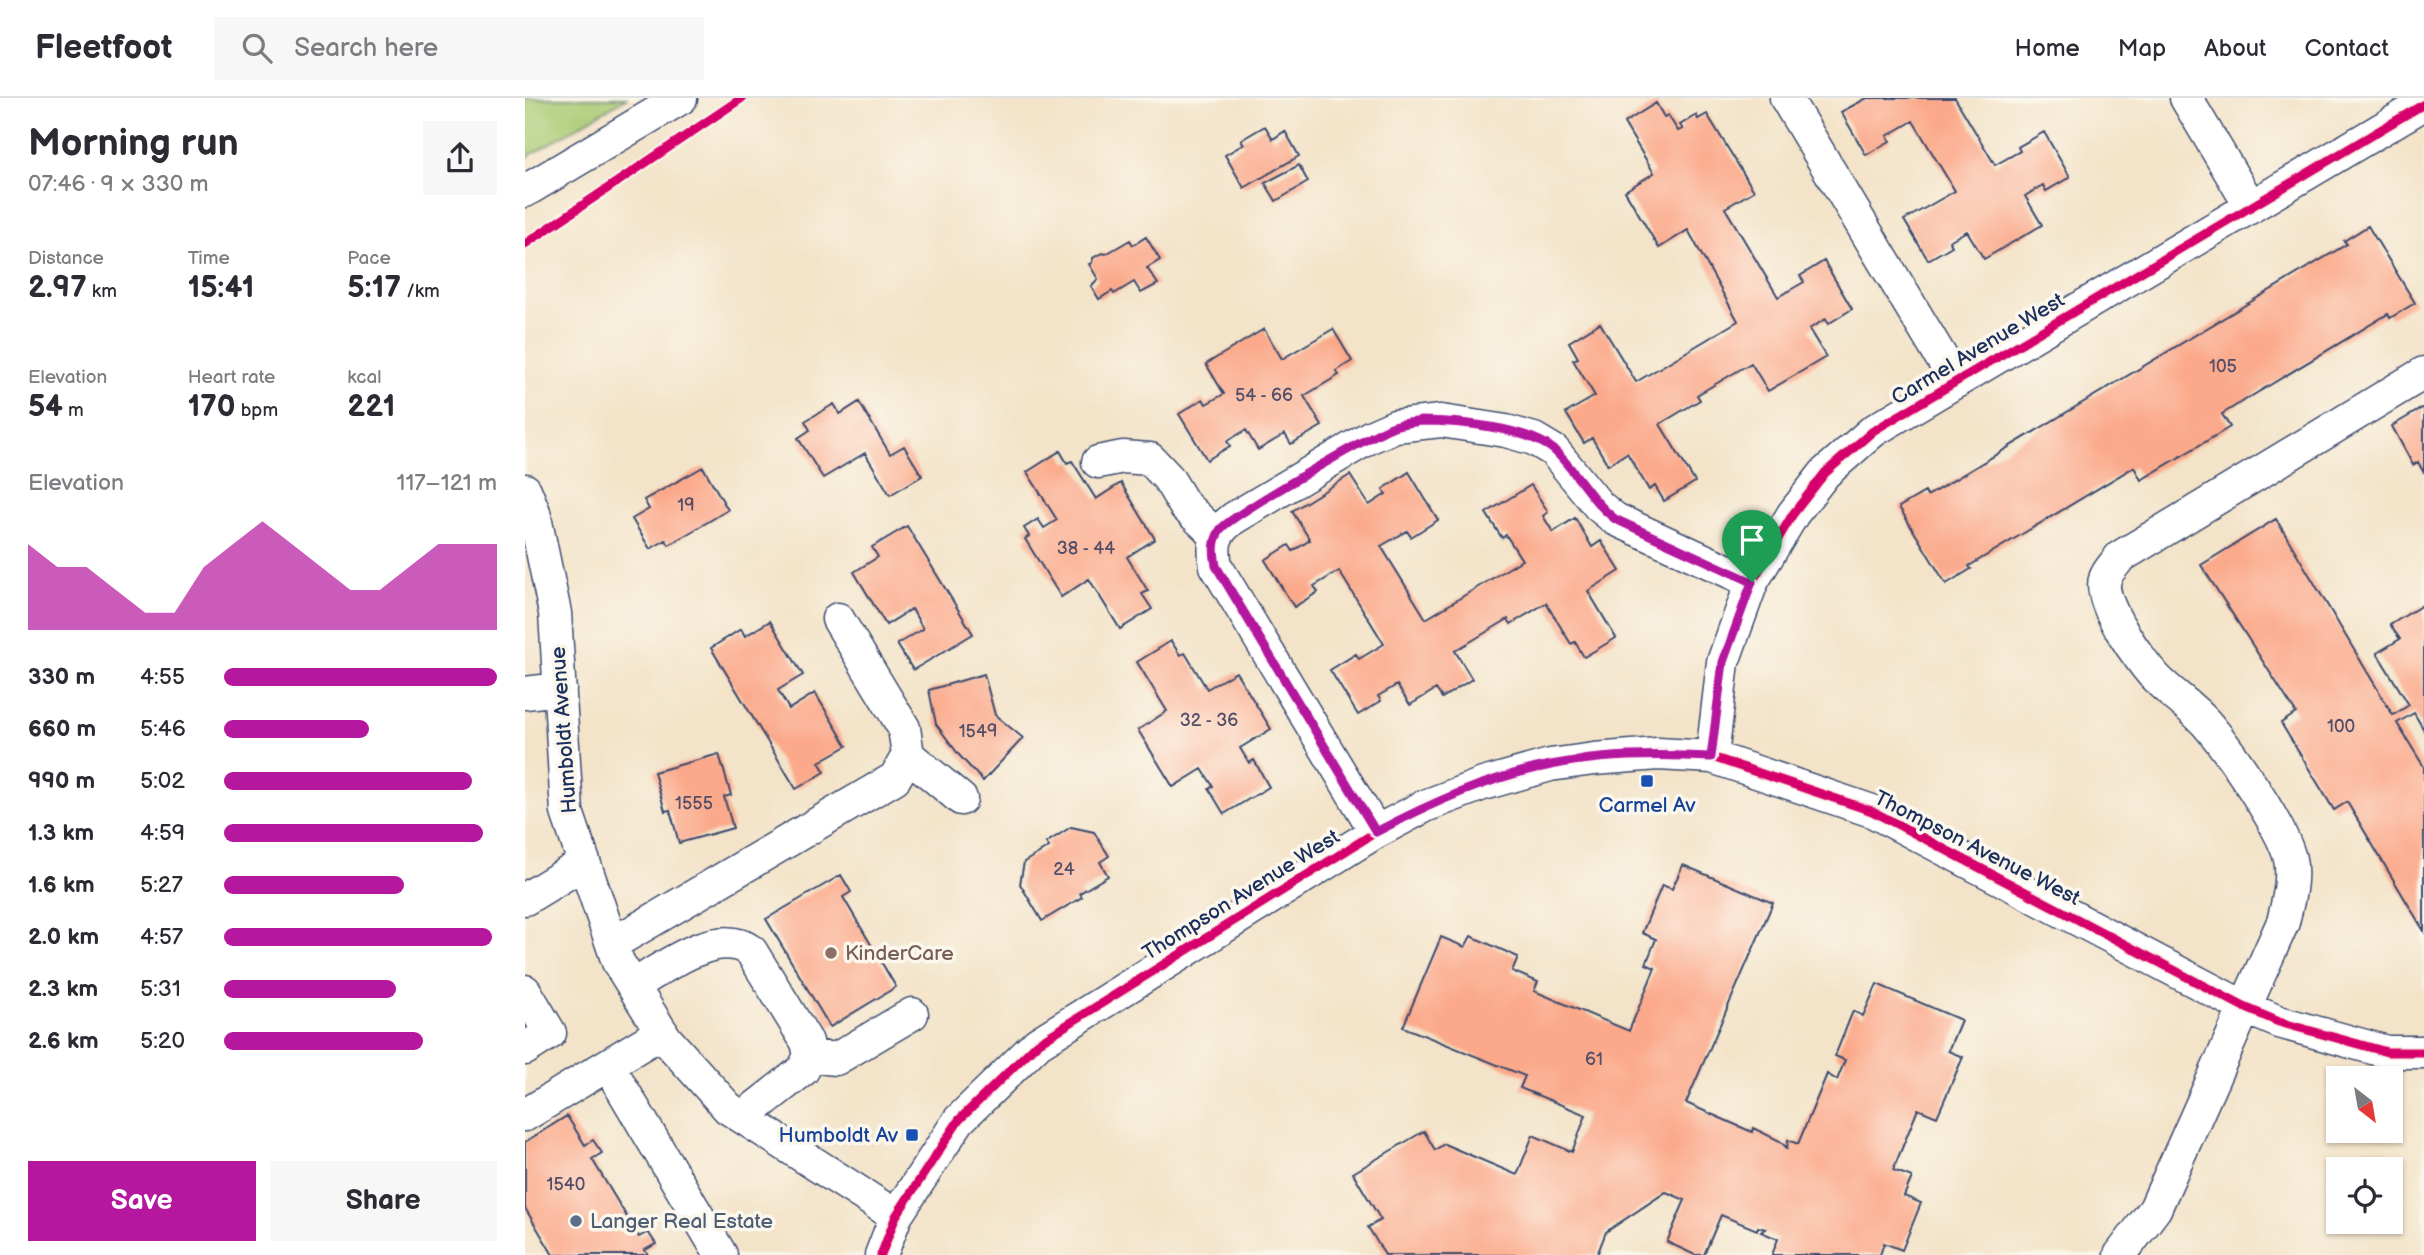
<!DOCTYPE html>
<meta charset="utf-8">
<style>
body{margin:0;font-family:"Balsamiq Sans",sans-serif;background:#f7f7f7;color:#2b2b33;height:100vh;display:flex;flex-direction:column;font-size:26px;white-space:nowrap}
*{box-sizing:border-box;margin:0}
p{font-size:23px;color:#7c7c81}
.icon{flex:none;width:38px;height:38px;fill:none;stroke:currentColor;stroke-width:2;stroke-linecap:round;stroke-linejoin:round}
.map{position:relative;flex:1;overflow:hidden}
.sheet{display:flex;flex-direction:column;background:#fff;width:525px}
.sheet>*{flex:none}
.needle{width:46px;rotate:149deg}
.tools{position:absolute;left:1801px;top:968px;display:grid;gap:14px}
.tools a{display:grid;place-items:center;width:77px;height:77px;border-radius:0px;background:#fff;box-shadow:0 2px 5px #0004;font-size:35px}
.pin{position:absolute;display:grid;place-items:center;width:60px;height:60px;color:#fff;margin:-72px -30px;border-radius:50% 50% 50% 0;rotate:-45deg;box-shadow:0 0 7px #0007}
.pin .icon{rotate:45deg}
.round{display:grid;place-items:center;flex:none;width:74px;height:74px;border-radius:0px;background:#f7f7f7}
.headline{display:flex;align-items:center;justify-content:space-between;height:119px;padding:0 28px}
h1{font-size:38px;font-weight:600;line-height:52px}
.stats{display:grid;grid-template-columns:repeat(3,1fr);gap:10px;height:119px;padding:7px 28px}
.stats div{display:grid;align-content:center}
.stats b{font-size:30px;font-weight:600}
.stats small{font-size:19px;font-weight:400}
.stats p{font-size:19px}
.chart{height:196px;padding:14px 28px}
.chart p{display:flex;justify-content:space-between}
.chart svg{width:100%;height:126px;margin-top:7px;fill:#b5179e;opacity:.7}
.button{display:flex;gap:14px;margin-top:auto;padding:14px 28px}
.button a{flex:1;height:80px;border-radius:0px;background:#b5179e;color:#fff;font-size:28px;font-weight:600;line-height:80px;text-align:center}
.button a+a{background:#f7f7f7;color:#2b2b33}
ul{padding:0 28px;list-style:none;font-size:23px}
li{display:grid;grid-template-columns:112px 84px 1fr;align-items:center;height:52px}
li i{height:18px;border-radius:9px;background:#b5179e}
header{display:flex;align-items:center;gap:42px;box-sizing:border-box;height:98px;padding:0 35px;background:#fff;border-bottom:2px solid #e1e1e2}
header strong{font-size:33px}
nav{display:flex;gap:38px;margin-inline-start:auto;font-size:24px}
.search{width:490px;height:63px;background:#f7f7f7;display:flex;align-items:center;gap:18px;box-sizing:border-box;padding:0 24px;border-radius:0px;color:#7c7c81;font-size:26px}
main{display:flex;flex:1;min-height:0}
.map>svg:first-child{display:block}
</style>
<header>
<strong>Fleetfoot</strong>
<div class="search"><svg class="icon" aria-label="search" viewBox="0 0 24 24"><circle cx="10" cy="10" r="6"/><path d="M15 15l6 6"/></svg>Search here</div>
<nav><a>Home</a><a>Map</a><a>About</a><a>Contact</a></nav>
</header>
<main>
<section class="sheet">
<div class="headline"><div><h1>Morning run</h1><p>07:46 · 9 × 330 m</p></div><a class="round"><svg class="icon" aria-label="share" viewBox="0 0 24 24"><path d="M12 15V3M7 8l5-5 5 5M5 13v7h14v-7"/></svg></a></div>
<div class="stats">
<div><p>Distance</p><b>2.97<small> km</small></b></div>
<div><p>Time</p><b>15:41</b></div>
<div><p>Pace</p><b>5:17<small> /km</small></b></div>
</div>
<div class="stats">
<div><p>Elevation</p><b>54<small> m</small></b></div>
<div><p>Heart rate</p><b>170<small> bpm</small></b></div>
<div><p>kcal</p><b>221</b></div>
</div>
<div class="chart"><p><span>Elevation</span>117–121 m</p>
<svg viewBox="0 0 160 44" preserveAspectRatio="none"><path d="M0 44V14L10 22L20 22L30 30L40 38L50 38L60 22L70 14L80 6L90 14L100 22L110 30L120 30L130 22L140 14L150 14L160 14V44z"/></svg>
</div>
<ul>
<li><b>330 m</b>4:55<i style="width:100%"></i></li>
<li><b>660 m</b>5:46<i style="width:53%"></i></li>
<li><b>990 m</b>5:02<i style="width:91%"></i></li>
<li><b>1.3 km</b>4:59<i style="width:95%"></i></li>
<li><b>1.6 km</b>5:27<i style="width:66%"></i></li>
<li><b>2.0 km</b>4:57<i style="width:98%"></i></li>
<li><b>2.3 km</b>5:31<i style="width:63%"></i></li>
<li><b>2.6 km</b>5:20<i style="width:73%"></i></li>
</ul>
<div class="button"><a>Save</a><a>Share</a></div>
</section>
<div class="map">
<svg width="1899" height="1157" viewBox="0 0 1899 1157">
<rect width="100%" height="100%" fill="#fbf7ec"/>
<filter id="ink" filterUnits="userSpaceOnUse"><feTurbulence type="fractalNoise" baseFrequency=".0143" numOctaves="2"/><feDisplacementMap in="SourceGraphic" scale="14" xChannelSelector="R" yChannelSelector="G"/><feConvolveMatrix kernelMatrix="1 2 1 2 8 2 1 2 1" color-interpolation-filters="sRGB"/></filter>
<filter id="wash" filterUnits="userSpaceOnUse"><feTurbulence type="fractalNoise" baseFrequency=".00686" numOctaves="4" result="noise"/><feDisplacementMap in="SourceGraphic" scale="28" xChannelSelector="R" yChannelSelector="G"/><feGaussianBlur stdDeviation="1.57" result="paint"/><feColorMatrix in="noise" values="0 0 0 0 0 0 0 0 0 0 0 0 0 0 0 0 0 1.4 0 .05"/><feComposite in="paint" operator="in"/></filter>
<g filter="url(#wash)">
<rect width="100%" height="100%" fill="#f3e3c8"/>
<path fill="#a9ca72" stroke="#627c68" stroke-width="2" d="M 0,0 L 101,0 L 0,60 Z"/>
<g id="blocks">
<path fill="#fba98a" d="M 1342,0 L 1430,0 L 1470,67 L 1495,53 L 1493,49 L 1519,34 L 1545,79 L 1521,93 L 1518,87 L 1500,98 L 1517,127 L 1459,161 L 1442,133 L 1424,143 L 1427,148 L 1403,162 L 1379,122 L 1430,93 L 1388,23 L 1362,38 L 1365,43 L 1341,57 L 1316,14 Z
M 1131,5 L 1139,19 L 1143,17 L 1153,33 L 1158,31 L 1155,27 L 1171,17 L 1173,21 L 1182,16 L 1229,93 L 1200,110 L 1253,199 L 1279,184 L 1275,178 L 1299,163 L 1327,211 L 1303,226 L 1301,221 L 1284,231 L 1301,259 L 1243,293 L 1226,265 L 1172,297 L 1175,302 L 1135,326 L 1170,384 L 1139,403 L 1130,388 L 1124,392 L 1102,355 L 1083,367 L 1067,340 L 1059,345 L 1041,315 L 1070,298 L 1048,262 L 1053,260 L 1044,244 L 1075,225 L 1111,284 L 1213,223 L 1163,132 L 1134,150 L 1100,93 L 1129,75 L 1099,25 Z
M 740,28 L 748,41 L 760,33 L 774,58 L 719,90 L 700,57 L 719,46 L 716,42 Z
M 774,67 L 783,84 L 751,103 L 740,85 Z
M 1843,128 L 1890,205 L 1865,220 L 1863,216 L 1697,316 L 1705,329 L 1616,382 L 1609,369 L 1444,468 L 1446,471 L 1421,486 L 1374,409 L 1400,394 L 1402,398 L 1822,146 L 1819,143 Z
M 621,139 L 635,162 L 622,170 L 633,186 L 616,195 L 609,184 L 589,196 L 587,193 L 574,201 L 566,188 L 573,181 L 564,166 L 567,165 L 568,160 L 577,155 L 581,156 L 605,142 L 608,147 Z
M 739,231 L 757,261 L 808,231 L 827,263 L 811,273 L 814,277 L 779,298 L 797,328 L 766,346 L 760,336 L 733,352 L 721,332 L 702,343 L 705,348 L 682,362 L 654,316 L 678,301 L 681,306 L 699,296 L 681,266 Z
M 334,304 L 365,356 L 379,348 L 397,378 L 365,397 L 340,355 L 298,380 L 273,340 L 285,332 L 280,323 L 309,306 L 315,316 Z
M 1899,309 L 1899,375 L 1893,364 L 1888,367 L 1867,328 Z
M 535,353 L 542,365 L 547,363 L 571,401 L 596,385 L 630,441 L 602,459 L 623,493 L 617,496 L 627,511 L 595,531 L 564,481 L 536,499 L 500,441 L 504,438 L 499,430 L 513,421 L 519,430 L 532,422 L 502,374 Z
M 178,369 L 203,412 L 144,447 L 141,442 L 125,451 L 107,421 L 124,411 L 119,402 Z
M 884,374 L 913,422 L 886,439 L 882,433 L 856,448 L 901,521 L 997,462 L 981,437 L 977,440 L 961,415 L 1006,387 L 1023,414 L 1018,418 L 1028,434 L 1050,420 L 1067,449 L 1076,443 L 1095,473 L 1063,493 L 1091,540 L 1059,559 L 1050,544 L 1046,546 L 1021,505 L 986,526 L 983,521 L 930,553 L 947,581 L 917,600 L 911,591 L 885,607 L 872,587 L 853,598 L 856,603 L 833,617 L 805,572 L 831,556 L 834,561 L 859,546 L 814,473 L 789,488 L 793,494 L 769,509 L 740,462 L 764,447 L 768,453 L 785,442 L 767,413 L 825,377 L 844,407 L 861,396 L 858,391 Z
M 1751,421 L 1868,617 L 1884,607 L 1852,555 L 1875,541 L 1865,527 L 1899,506 L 1899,632 L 1889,615 L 1872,625 L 1899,669 L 1899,833 L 1822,704 L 1809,712 L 1756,625 L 1771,615 L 1676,467 Z
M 382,428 L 448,536 L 388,572 L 372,546 L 398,531 L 387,511 L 361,527 L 329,474 L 353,459 L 347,449 Z
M 245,523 L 278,577 L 253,592 L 264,611 L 290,595 L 322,648 L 294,664 L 300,674 L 271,691 L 186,550 L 216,531 L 220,538 Z
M 646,543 L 655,557 L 660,555 L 682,591 L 711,574 L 746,631 L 715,650 L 724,665 L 729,662 L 744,689 L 699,716 L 684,691 L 688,688 L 677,671 L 648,689 L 613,632 L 642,613 L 612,564 Z
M 459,576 L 470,617 L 498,640 L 458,683 L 434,657 L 411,626 L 404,592 Z
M 194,656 L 206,697 L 199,699 L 208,730 L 154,745 L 145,712 L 140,713 L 129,674 Z
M 546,729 L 569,734 L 584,758 L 575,764 L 583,778 L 555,795 L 557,799 L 517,823 L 495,786 L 499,764 L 524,749 L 521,745 Z
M 1158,767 L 1248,805 L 1161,1005 L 1227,1034 L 1228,1030 L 1255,1043 L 1262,1050 L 1263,1042 L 1273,1046 L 1302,976 L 1312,982 L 1320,962 L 1310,958 L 1328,913 L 1338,918 L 1352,886 L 1436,922 L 1423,953 L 1438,959 L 1412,1019 L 1393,1011 L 1368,1072 L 1387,1079 L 1379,1098 L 1396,1105 L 1377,1152 L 1359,1145 L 1355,1157 L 1247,1157 L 1253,1141 L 1236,1134 L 1240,1131 L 1233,1129 L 1232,1132 L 1196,1117 L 1179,1157 L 1170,1157 L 1142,1144 L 1160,1102 L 1141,1094 L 1081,1134 L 1072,1157 L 860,1157 L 843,1129 L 856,1122 L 828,1075 L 899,1033 L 910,1052 L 919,1046 L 992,1077 L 1008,1037 L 1047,1054 L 1061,1017 L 995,990 L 1000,978 L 878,929 L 916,839 L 940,849 L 946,838 L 993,859 L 987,873 L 1013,884 L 1009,893 L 1104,933 L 1130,870 L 1121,866 L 1131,841 L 1117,835 L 1137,787 L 1147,791 Z
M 316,777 L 326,794 L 318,799 L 371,889 L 305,929 L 241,821 Z
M 42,1018 L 60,1047 L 68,1042 L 77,1055 L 67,1061 L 114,1139 L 123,1134 L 131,1146 L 120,1152 L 123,1157 L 28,1157 L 0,1110 L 0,1044 Z"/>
</g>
</g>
<g filter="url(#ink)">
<use href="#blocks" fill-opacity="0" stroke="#3b4a6e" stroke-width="2"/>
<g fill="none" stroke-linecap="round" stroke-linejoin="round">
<defs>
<path id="minor" d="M 1261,0 L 1431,284
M 1661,0 L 1726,109
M 0,93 L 156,0
M 573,364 L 598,359 L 625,361 L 643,380 L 660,408 L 692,438
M 0,392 L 9,414 L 30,515 L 42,714 L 93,864 L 141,941 L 203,1010 L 371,1118
M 0,595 L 35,591
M 383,657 L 436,701
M 1187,659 L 1198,564 L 1227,484 L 1268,416 L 1300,375 L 1348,333 L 1899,6
M 851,734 L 691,468 C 687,444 689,435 709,420 L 845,339 L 870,328 L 916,323 L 981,333 L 1009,341 L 1029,353 L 1074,408 L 1090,421 L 1227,484
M 0,801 L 59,765
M 87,846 L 370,680 L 383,657 L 379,630 L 313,521
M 108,888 C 138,870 192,828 226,853 L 282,944 L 285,958 L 278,972 L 218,1019
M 0,893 L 25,935 L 0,951
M 285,958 L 311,961 L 387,916
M 83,967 L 196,1157
M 0,1017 L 137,934
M 356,1157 L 371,1118 L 434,1022 L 513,945 L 851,734 L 900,708 L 958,686 L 1025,667 L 1069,661 L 1133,656 L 1187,659 L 1347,713 L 1719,909 L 1754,924 L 1862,954 L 1899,954
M 1595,1157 L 1630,1111 L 1758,824 C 1763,804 1769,782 1765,761 C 1758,730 1703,650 1681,625 C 1667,609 1648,597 1633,582 C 1617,566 1572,504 1580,481 C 1582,473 1591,465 1595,459 L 1899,275"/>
</defs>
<use href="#minor" stroke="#3b4a6e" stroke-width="35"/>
<use href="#minor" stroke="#fff" stroke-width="32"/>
<defs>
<path id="cycleway" d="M 0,146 L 217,0
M 1187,659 L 1198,564 L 1227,484 L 1268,416 L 1300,375 L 1348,333 L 1899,6
M 356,1157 L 371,1118 L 434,1022 L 513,945 L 851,734 L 900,708 L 958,686 L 1025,667 L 1069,661 L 1133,656 L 1187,659 L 1347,713 L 1719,909 L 1754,924 L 1862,954 L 1899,954"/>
</defs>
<use href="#cycleway" stroke="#fbf7ec" stroke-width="13"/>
<use href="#cycleway" stroke="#d6006c" stroke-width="9"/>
</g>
</g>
<g fill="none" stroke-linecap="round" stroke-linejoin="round" filter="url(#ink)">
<defs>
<path id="route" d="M 895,323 C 931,323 1003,329 1030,353 C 1052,374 1065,402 1090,421 L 1227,484 L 1198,564 L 1186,659 C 1133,656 1079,656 1026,667 C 964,679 906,705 851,734 L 691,468 C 689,455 687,445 695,432 C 703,419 848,336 869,328 C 877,325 887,325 895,323 Z"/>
</defs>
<use href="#route" stroke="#fff" stroke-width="14"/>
<use href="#route" stroke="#b5179e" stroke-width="9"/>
</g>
<g fill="#1a4fb4" stroke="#fbf7ec" stroke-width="2.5">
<rect x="1115" y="676" width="14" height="14" rx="3.5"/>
<rect x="380" y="1030" width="14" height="14" rx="3.5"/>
</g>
<circle fill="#8d6e63" stroke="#fbf7ec" stroke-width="2.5" cx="306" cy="855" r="7"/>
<circle fill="#5c6f8a" stroke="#fbf7ec" stroke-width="2.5" cx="51" cy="1123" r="7"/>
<g text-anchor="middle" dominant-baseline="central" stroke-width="7" stroke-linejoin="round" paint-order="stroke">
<g font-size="18" fill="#534e69">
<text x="1698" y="268">105</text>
<text x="739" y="297">54 - 66</text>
<text x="161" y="407">19</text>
<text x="561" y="450">38 - 44</text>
<text x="684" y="622">32 - 36</text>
<text x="1816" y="628">100</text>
<text x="453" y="633">1549</text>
<text x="169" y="705">1555</text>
<text x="539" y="771">24</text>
<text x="1069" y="961">61</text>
<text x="41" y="1086">1540</text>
</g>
<g font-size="21" fill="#1b2f5e" stroke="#fbf7ec">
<text transform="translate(1453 251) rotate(-31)">Carmel Avenue West</text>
<text transform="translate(39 632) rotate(-94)">Humboldt Avenue</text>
<text transform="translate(1452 750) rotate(27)">Thompson Avenue West</text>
<text transform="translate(716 797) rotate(-32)">Thompson Avenue West</text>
</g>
<g font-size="21" fill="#164399" stroke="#fbf7ec">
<text x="1122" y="707">Carmel Av</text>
<text x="373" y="1037" text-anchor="end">Humboldt Av</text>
</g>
<g font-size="21" fill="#785e54" stroke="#fbf7ec" text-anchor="start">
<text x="320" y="855">KinderCare</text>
</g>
<g font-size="21" fill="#4e5e75" stroke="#fbf7ec" text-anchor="start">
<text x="65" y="1123">Langer Real Estate</text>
</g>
</g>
</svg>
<div class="tools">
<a><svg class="needle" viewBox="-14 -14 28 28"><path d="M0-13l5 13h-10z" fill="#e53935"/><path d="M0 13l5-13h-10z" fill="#7c7c81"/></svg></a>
<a><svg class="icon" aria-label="locate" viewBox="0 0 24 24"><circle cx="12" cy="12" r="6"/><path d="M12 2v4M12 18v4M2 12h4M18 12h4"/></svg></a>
</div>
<div class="pin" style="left:1227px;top:484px;background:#1e9e55"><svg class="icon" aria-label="arrive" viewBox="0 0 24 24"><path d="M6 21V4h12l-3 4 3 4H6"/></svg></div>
</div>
</main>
